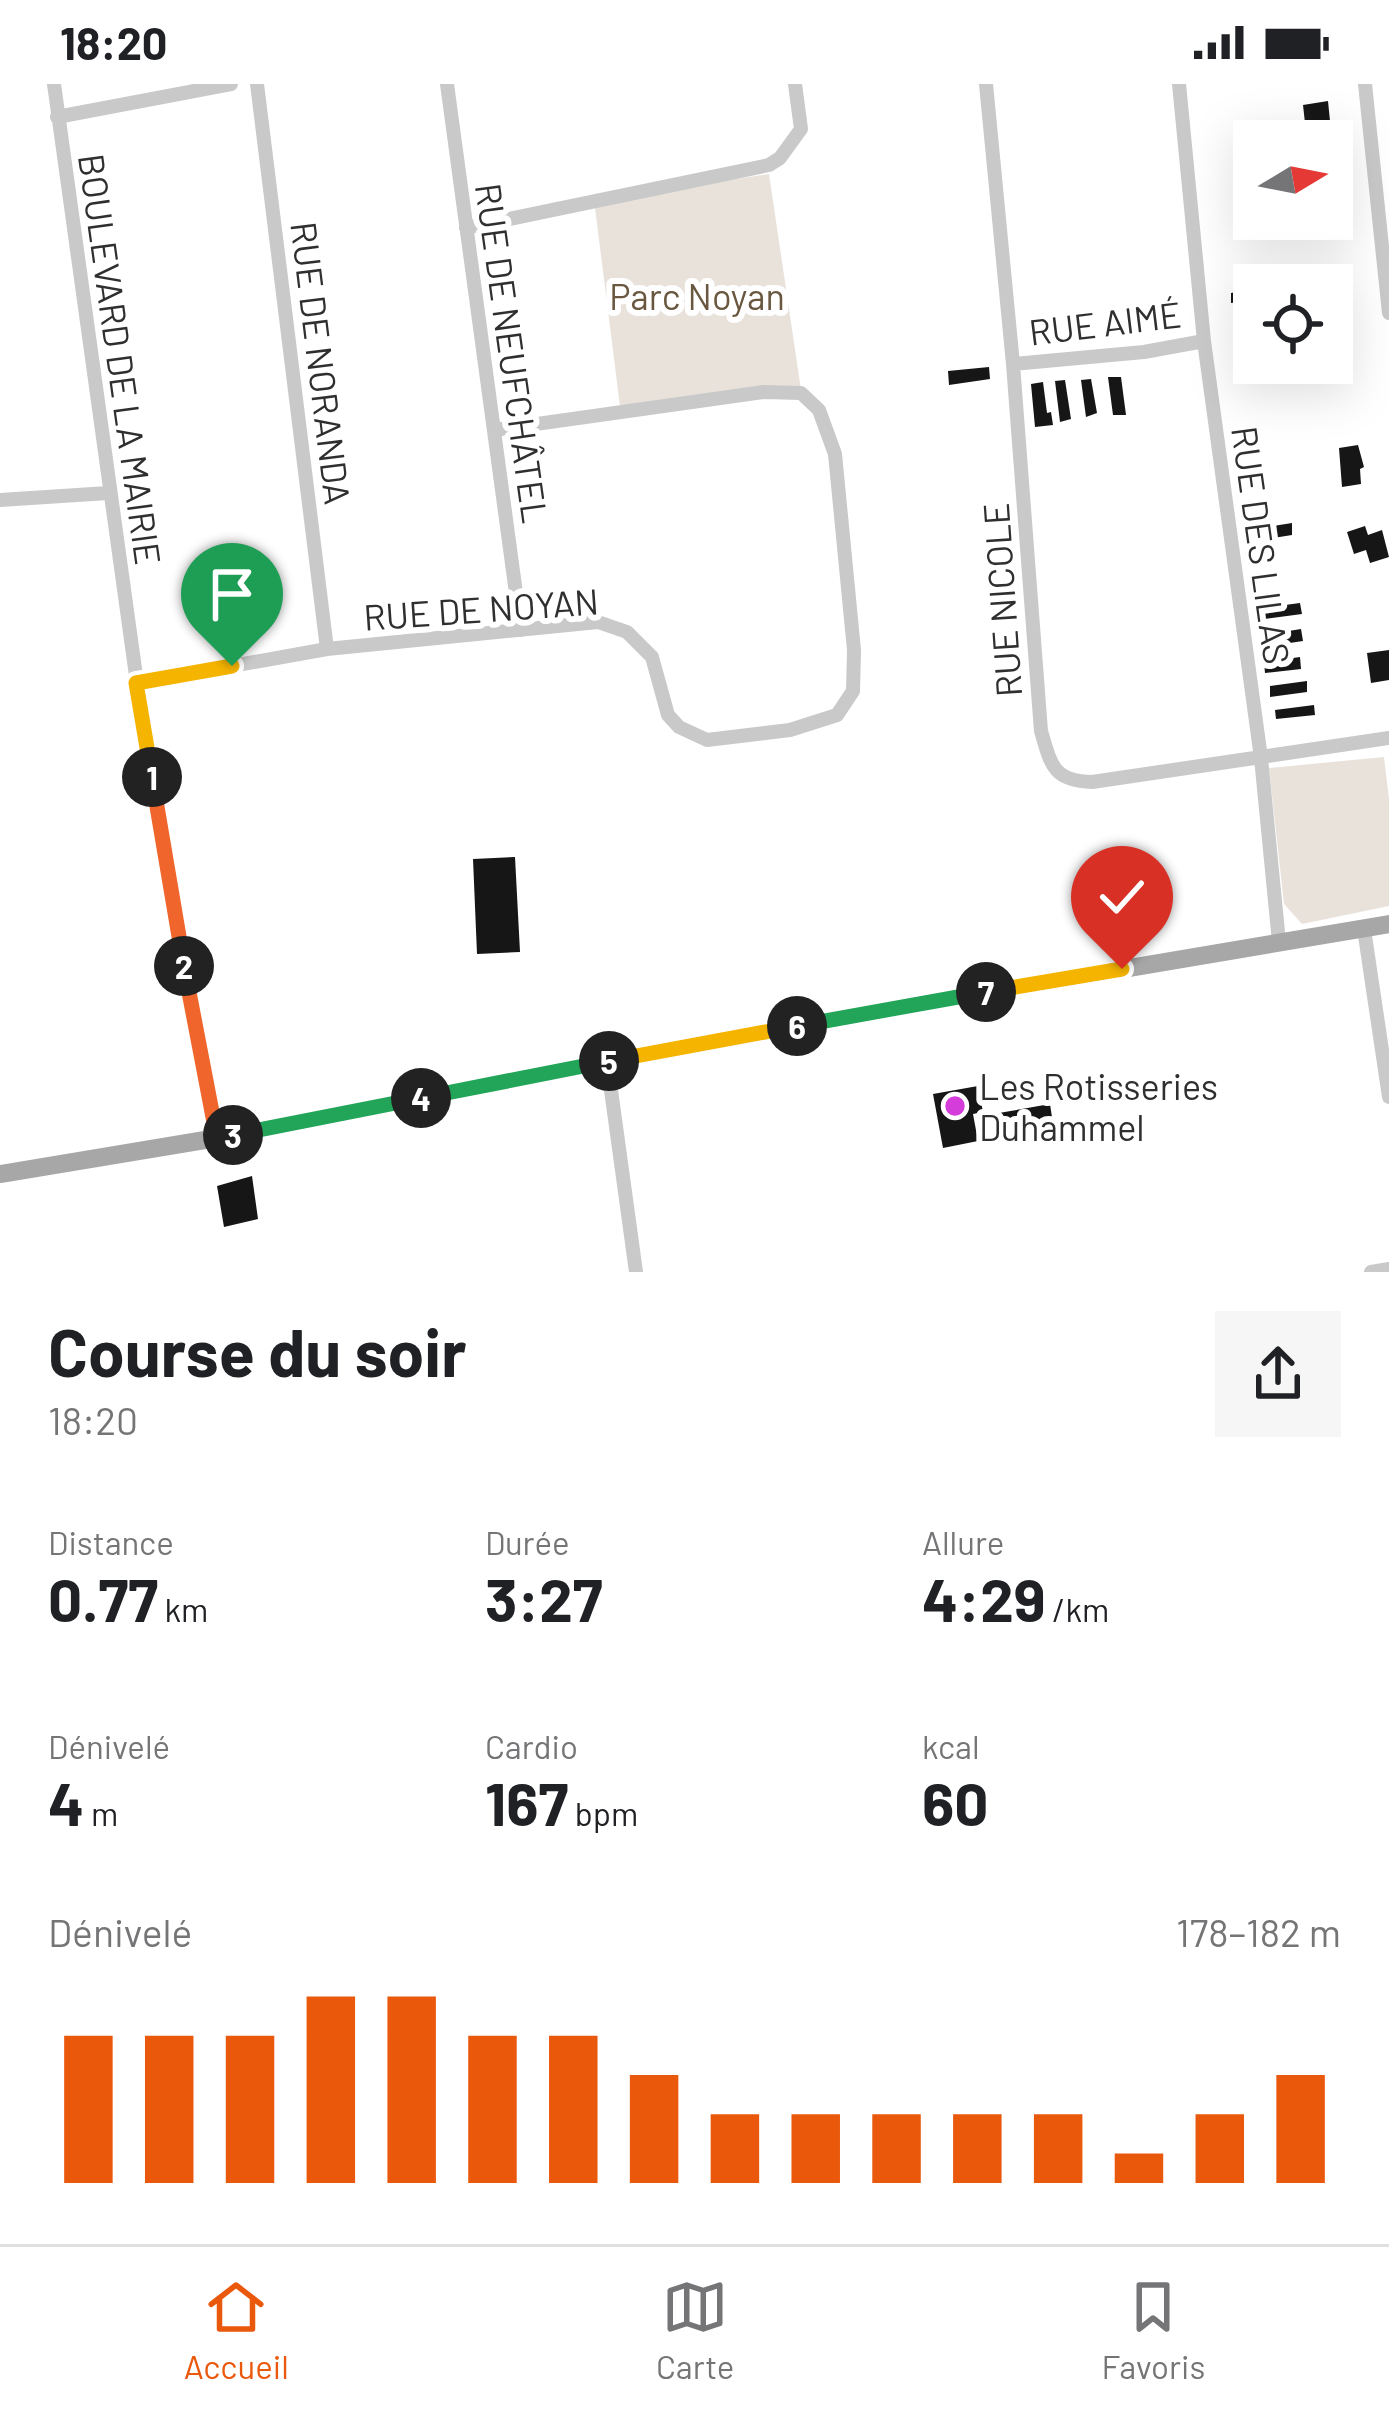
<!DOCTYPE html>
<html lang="fr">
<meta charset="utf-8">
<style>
body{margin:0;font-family:Barlow,sans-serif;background:#f6f6f6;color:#202124;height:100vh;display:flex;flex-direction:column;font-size:45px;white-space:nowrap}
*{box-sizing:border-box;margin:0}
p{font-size:39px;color:#757577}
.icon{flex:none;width:66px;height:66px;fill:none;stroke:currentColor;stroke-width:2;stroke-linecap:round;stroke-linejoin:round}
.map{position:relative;height:1188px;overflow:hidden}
.panel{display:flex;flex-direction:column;background:#fff;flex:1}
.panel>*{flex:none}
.needle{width:78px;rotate:80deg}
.tools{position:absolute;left:1233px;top:36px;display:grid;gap:24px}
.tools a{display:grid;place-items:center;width:120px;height:120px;border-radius:0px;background:#fff;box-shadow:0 12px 48px #0002;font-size:60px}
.pin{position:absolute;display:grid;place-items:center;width:102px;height:102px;color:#fff;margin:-123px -51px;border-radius:50% 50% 50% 0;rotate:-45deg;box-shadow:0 0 12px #0007}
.pin .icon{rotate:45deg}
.km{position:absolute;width:60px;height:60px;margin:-30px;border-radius:50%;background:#222;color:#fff;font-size:33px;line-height:60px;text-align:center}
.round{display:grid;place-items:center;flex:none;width:126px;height:126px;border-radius:0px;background:#f6f6f6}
.summary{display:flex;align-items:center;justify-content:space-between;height:204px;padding:0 48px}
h1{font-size:66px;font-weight:700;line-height:90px}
.figures{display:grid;grid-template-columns:repeat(3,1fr);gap:18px;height:204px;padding:12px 48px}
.figures div{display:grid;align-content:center}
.figures b{font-size:60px;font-weight:700}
.figures small{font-size:33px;font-weight:400}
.figures p{font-size:33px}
.chart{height:336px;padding:24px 48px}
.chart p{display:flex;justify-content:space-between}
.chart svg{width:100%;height:216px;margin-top:12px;stroke:#ea580c;stroke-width:6}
.status{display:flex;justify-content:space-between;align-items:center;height:84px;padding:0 60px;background:#fff;direction:ltr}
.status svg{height:33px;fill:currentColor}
.tabs{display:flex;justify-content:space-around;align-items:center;height:168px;border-top:3px solid #e0e0e0;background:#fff;font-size:33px;color:#757577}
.tabs a{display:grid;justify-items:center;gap:6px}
.tabs .current{color:#ea580c}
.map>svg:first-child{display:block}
</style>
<div class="status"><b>18:20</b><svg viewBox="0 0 49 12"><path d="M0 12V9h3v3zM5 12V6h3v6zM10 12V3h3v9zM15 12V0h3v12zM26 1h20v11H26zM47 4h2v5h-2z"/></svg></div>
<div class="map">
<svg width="1389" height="1188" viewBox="0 0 1389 1188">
<rect width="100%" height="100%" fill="#fff"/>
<path fill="#e8e2db" d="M 769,90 L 801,306 L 621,330 L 594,116 Z
M 1384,673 L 1389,715 L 1389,822 L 1302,840 L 1284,820 L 1269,684 Z"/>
<path fill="#161616" d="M 1328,17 L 1332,57 L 1307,57 L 1303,21 Z
M 1332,121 L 1335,121 L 1337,145 L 1296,149 L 1294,135 L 1332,135 Z
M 1254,205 L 1254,216 L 1231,219 L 1231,209 Z
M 1254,276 L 1259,283 L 1274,280 L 1274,291 L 1239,293 L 1237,279 Z
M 989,283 L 990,295 L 949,301 L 948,287 Z
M 1108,293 L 1121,293 L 1126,331 L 1113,331 Z
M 1091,295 L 1097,329 L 1086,333 L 1081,296 Z
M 1065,296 L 1071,335 L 1060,338 L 1055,297 Z
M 1043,298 L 1047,329 L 1051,328 L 1053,341 L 1035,343 L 1031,300 Z
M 1358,361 L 1364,383 L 1360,385 L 1361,400 L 1342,403 L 1339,364 Z
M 1292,439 L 1292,451 L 1255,457 L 1254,445 Z
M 1365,442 L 1368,451 L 1382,446 L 1389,473 L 1370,479 L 1366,466 L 1354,470 L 1347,448 Z
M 1300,519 L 1302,530 L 1264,535 L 1262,524 Z
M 1301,545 L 1303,557 L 1264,563 L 1263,551 Z
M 1389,566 L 1389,596 L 1371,599 L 1367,569 Z
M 1300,573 L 1301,585 L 1265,589 L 1264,578 Z
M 1307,597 L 1307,608 L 1270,613 L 1270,602 Z
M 1314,621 L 1315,631 L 1276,635 L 1275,626 Z
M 515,773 L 520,868 L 477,870 L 473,775 Z
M 978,1002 L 983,1028 L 973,1030 L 978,1057 L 943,1064 L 933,1010 Z
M 1050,1020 L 1053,1040 L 1002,1049 L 999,1029 Z
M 252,1092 L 258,1135 L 224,1143 L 217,1102 Z"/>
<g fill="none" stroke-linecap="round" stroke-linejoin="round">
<path stroke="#c9c9c9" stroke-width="14" d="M 54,0 L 137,599 L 175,834 L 217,1054
M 257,0 L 327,565
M 447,0 L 521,546
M 986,0 L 1013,280 L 1041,647 C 1051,681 1053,697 1092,698 L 1389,654
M 1179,0 L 1204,257 L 1261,674 L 1279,858
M 1365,0 L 1389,229
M 57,33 L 231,0
M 466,144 L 769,81 L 780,74 L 801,45 L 795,0
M 1013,280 L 1144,268 L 1204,257
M 0,416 L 108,409
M 137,599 L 327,565 L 598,538 L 627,548 L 652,573 L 668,631 L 679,643 L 707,656 L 790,646 L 837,631 L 853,607 L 854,566 L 835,370 L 819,326 L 801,309 L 764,308 L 494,346
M 1364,845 L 1389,1013
M 607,977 L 636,1188
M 1371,1188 L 1389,1185"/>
<path stroke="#a7a7a7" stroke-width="18" d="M 0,1090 L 217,1054 L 904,922 L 1389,840"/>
</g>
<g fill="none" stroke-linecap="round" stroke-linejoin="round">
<defs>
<path id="split-1" d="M 152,693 L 136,599 L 232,582"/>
<path id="split-2" d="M 152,693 L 184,882"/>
<path id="split-3" d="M 184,882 L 217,1054 L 233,1051"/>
<path id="split-4" d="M 233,1051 L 421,1014"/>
<path id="split-5" d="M 421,1014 L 609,977"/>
<path id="split-6" d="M 609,977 L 797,942"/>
<path id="split-7" d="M 797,942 L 986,908"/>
<path id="split-8" d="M 986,908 L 1122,885"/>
</defs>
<use href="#split-1" stroke="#fff" stroke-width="24"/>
<use href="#split-2" stroke="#fff" stroke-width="24"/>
<use href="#split-3" stroke="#fff" stroke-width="24"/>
<use href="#split-4" stroke="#fff" stroke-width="24"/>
<use href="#split-5" stroke="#fff" stroke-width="24"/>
<use href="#split-6" stroke="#fff" stroke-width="24"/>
<use href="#split-7" stroke="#fff" stroke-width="24"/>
<use href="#split-8" stroke="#fff" stroke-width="24"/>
<use href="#split-1" stroke="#f5b400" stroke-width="15"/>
<use href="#split-2" stroke="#f0652b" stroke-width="15"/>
<use href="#split-3" stroke="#f0652b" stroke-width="15"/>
<use href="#split-4" stroke="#22a559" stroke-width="15"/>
<use href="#split-5" stroke="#22a559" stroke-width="15"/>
<use href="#split-6" stroke="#f5b400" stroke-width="15"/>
<use href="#split-7" stroke="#22a559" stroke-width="15"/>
<use href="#split-8" stroke="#f5b400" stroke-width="15"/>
</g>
<circle fill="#d53dda" stroke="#fff" stroke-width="4.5" cx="955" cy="1022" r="12"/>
<g text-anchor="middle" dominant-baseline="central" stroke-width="12" stroke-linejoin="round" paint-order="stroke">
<g font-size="36" fill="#69573f" stroke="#fff">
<text x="697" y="211">Parc Noyan</text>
</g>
<g font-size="36" fill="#2f2f2f" stroke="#fff">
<text transform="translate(1105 238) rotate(-7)">RUE AIMÉ</text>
<text transform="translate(513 269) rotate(82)">RUE DE NEUFCHÂTEL</text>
<text transform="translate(121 275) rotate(82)">BOULEVARD DE LA MAIRIE</text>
<text transform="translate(322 279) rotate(83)">RUE DE NORANDA</text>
<text transform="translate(1262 461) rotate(82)">RUE DES LILAS</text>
<text transform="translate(1001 516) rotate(-94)">RUE NICOLE</text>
<text transform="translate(481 524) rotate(-4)">RUE DE NOYAN</text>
</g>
<g font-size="36" fill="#2f2f2f" stroke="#fff" text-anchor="start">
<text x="979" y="1001">Les Rotisseries<tspan x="979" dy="41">Duhammel</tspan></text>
</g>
</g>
</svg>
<div class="tools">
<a><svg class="needle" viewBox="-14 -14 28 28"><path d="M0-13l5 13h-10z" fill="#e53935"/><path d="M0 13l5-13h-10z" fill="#757577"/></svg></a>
<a><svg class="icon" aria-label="locate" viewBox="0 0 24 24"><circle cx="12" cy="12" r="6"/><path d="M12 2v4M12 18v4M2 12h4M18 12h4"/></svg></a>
</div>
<div class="pin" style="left:232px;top:582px;background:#1e9e55"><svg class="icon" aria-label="arrive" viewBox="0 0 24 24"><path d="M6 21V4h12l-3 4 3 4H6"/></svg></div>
<div class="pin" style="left:1122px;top:885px;background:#d93025"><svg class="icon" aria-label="check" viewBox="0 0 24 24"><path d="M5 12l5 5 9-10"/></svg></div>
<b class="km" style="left:152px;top:693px">1</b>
<b class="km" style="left:184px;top:882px">2</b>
<b class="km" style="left:233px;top:1051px">3</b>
<b class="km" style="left:421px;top:1014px">4</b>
<b class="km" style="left:609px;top:977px">5</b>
<b class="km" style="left:797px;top:942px">6</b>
<b class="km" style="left:986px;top:908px">7</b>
</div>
<section class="panel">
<div class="summary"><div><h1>Course du soir</h1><p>18:20</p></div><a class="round"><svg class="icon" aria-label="share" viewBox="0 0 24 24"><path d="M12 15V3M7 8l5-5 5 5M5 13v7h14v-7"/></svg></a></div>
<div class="figures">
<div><p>Distance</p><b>0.77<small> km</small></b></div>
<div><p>Durée</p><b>3:27</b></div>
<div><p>Allure</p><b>4:29<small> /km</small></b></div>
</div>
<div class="figures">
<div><p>Dénivelé</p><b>4<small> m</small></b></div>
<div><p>Cardio</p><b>167<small> bpm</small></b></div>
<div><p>kcal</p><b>60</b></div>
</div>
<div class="chart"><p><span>Dénivelé</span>178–182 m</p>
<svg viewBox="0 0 160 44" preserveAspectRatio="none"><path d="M5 44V14M15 44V14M25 44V14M35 44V6M45 44V6M55 44V14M65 44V14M75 44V22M85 44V30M95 44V30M105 44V30M115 44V30M125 44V30M135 44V38M145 44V30M155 44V22"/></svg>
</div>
</section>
<nav class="tabs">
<a class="current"><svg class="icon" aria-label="home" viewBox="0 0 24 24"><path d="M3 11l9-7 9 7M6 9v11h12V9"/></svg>Accueil</a>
<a><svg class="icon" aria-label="map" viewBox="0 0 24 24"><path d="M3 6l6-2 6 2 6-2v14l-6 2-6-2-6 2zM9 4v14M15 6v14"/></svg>Carte</a>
<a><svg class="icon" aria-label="saved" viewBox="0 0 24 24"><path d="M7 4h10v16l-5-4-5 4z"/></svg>Favoris</a>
</nav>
